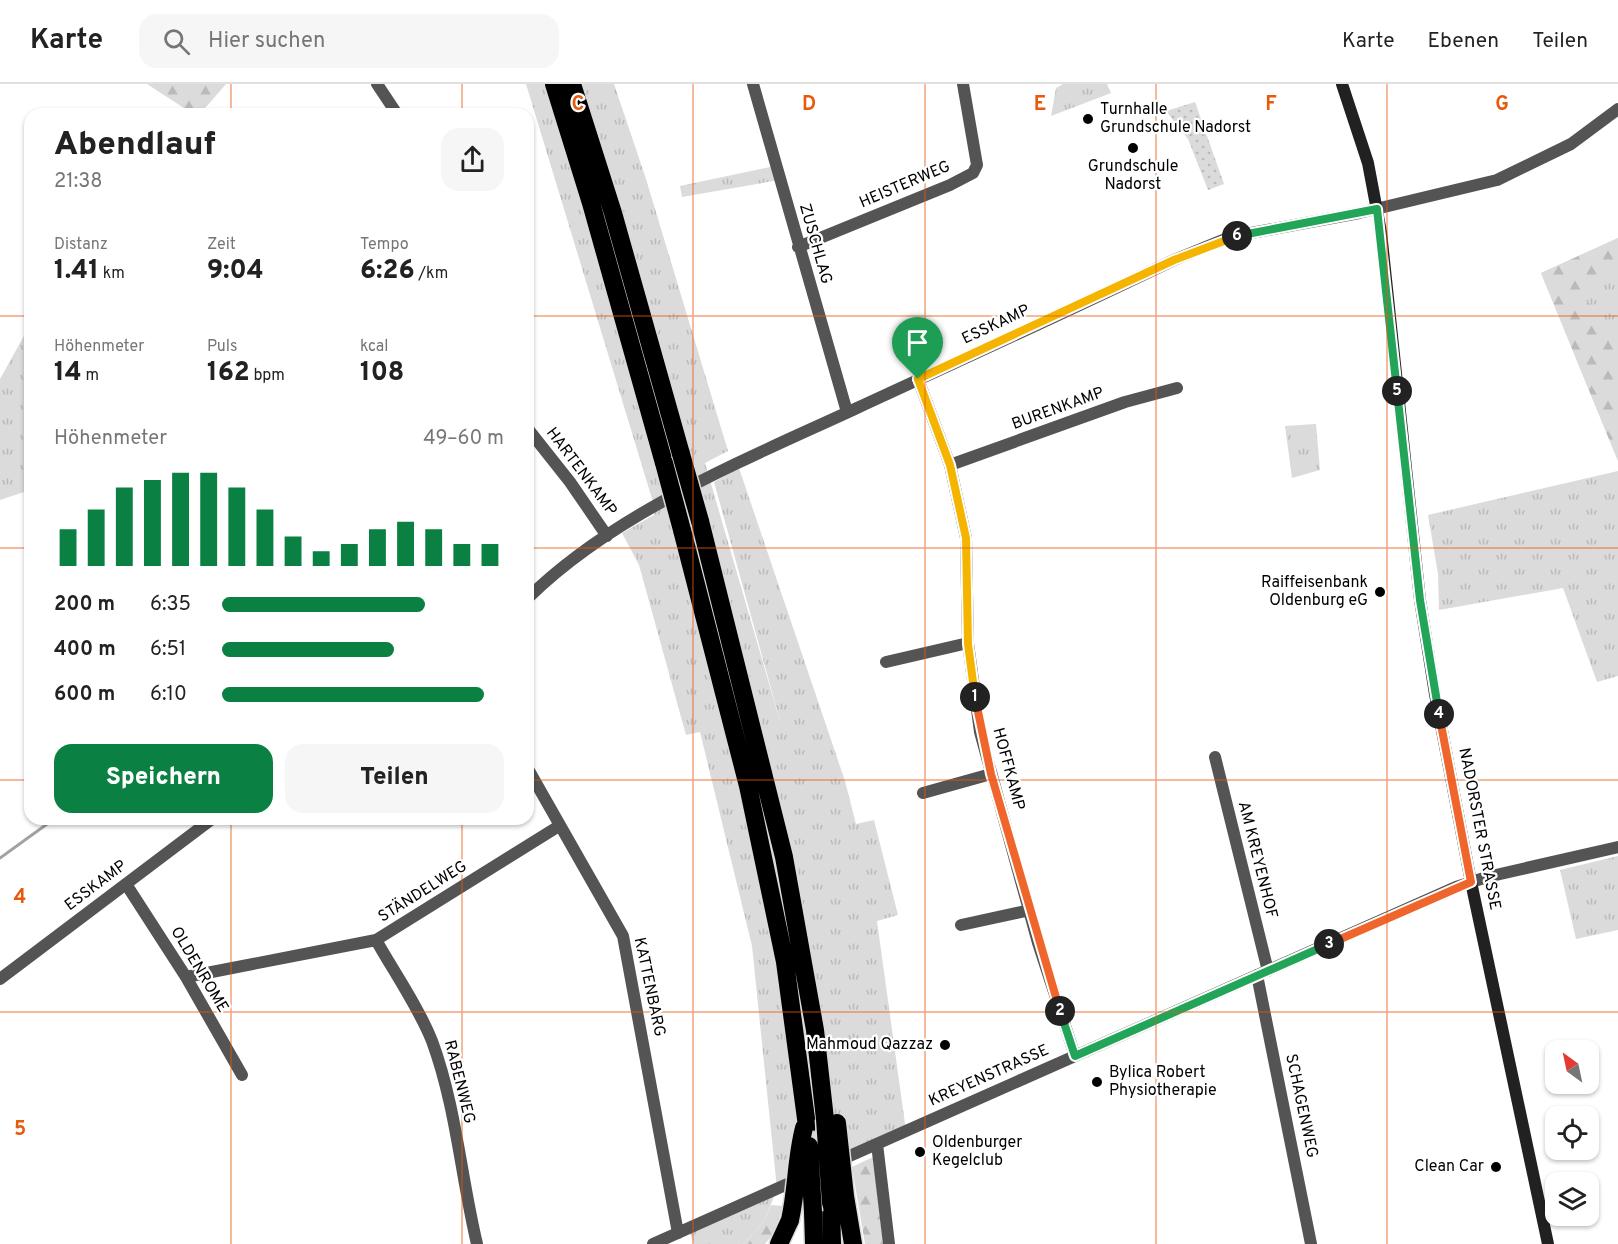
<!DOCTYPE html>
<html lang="de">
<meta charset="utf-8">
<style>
body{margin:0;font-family:Overpass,sans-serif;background:#f6f6f6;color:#222;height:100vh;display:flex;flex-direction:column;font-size:22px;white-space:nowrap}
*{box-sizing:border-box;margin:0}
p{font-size:20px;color:#767676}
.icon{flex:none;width:33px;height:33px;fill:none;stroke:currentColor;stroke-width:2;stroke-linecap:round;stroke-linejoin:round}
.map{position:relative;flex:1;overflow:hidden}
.sheet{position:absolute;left:24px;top:24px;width:510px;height:717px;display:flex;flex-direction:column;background:#fff;border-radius:18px;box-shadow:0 2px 4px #0004}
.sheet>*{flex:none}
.needle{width:39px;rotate:327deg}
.controls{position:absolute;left:1545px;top:956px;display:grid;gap:12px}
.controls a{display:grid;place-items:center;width:54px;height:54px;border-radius:12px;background:#fff;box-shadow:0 2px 4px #0004;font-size:30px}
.pin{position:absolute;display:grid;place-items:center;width:51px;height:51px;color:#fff;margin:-62px -26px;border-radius:50% 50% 50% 0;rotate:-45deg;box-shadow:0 0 6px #0007}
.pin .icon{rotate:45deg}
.km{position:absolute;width:30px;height:30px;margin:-15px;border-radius:50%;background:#222;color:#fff;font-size:16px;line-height:30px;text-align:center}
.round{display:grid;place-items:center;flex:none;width:63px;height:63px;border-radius:18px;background:#f6f6f6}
.summary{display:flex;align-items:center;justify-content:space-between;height:102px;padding:0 30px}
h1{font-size:33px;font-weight:800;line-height:45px}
.stats{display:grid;grid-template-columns:repeat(3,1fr);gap:9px;height:102px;padding:6px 30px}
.stats div{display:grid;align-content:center}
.stats b{font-size:26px;font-weight:800}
.stats small{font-size:16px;font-weight:400}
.stats p{font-size:16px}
.chart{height:168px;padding:12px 30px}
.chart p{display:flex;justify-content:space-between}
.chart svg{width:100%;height:108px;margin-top:6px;stroke:#0b8043;stroke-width:6}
.button{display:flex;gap:12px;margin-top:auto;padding:12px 30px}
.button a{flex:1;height:69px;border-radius:18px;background:#0b8043;color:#fff;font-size:24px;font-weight:800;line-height:69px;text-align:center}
.button a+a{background:#f6f6f6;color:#222}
ul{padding:0 30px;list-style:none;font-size:20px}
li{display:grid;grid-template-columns:96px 72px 1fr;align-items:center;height:45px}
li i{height:15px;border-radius:8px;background:#0b8043}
header{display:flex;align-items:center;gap:36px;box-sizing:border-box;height:84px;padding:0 30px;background:#fff;border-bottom:2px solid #e0e0e0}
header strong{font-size:28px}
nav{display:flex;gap:33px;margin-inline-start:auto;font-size:21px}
.search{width:420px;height:54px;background:#f6f6f6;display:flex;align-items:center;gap:15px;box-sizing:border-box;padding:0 21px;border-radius:18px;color:#767676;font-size:22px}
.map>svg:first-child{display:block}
</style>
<header>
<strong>Karte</strong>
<div class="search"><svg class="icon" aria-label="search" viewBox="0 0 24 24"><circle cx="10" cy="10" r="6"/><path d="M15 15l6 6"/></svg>Hier suchen</div>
<nav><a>Karte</a><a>Ebenen</a><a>Teilen</a></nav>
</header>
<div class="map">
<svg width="1618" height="1160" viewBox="0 0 1618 1160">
<defs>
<pattern id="grass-tufts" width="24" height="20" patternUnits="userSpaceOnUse" patternTransform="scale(1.5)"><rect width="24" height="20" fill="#dbdbdb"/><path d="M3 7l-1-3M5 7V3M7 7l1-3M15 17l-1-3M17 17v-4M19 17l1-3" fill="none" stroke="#bababa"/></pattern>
<pattern id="forest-firs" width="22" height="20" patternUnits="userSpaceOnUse" patternTransform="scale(1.5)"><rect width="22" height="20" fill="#dbdbdb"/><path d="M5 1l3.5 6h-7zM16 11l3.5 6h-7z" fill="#bababa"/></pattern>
<pattern id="garden-dots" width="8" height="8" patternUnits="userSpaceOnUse" patternTransform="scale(1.5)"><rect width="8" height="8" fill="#dbdbdb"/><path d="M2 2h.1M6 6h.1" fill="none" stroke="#bababa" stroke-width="1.8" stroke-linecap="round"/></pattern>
</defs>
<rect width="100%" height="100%" fill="#fff"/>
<path fill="url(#grass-tufts)" d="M 526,0 L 614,0 L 646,95 L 728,367 L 705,379 L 782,644 L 714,398 L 739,384 L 845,697 L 856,740 L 874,736 L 898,831 L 877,837 L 906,1047 L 777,1105 L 764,1138 L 743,1160 L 694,1160 L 688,1144 L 777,1105 L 752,862 L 700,648 L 686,651 L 639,481 L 622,449 L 654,431 L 653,418 Z
M 1063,0 L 1107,0 L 1111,9 L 1051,32 L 1056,4 Z
M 775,82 L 779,96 L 682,113 L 680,102 Z
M 1618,154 L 1618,377 L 1541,189 Z
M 25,250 L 30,260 L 30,406 L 0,416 L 0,295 Z
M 1316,340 L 1320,386 L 1292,394 L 1285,342 Z
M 1618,387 L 1618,592 L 1597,598 L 1563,504 L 1439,526 L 1438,490 L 1428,431 Z
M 1618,772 L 1618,846 L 1576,855 L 1560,786 Z"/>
<path fill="url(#forest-firs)" d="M 147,0 L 226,0 L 200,30 L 193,30 Z
M 1618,154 L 1618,185 L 1593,196 L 1584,215 L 1601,230 L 1604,242 L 1618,244 L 1618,377 L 1541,189 Z
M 873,1073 L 883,1160 L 865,1160 L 852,1083 Z
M 771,1121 L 783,1122 L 774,1149 L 765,1160 L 743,1160 L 764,1138 Z"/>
<path fill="url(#garden-dots)" d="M 1195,18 L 1224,100 L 1208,106 L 1188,55 L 1166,27 Z"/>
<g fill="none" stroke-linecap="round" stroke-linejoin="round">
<path stroke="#a2a2a2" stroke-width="3" d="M 0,774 L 54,735"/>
<defs>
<path id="highway" d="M 554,0 L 591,119 L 664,379
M 572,0 L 613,129 L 681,370
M 700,437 L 784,773 L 815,946 L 825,1035
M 682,446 L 748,702 L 785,878 L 807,1042
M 845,1112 L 853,1160
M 831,1119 L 832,1160
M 813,1128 L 814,1160
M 779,1160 L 790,1136"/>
</defs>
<use href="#highway" stroke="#dbdbdb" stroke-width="21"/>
<path stroke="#545454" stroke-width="12" d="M 377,0 L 397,30
M 753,0 L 847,328
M 798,163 L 950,101 L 973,89 L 977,81 L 963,0
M 918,295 L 950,381 L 966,454 L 968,559 L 980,648 L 1038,859 L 1075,972
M 528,345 L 570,398 L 607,452
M 950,381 L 1125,318 L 1177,304
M 528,514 C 615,428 747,375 857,324 C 963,275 1069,227 1174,176 L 1230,153 L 1359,129 L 1497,96 L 1571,60 L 1618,25
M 886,578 L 968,559
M 1215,673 L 1268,887
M 528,685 L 623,852 L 678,1149
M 923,709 L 991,690
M 126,800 L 186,893 L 242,991
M 961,841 L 1030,826
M 376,856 C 394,888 419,924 432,957 C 456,1022 461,1093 477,1160
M 1257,891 L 1311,1160
M 186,893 L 376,856 L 559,742
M 0,895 L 212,735
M 877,1060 L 889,1160
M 836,1078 L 1456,803 L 1487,793 L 1618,763
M 653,1160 L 801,1094"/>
<path stroke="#212121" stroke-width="12" d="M 1342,0 L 1368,79 L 1381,148 L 1420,516 L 1435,610 L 1471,798 L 1548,1160"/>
<use href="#highway" stroke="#000" stroke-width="18"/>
<defs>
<path id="highway-bridge" d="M 681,370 L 700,437
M 664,379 L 682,446
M 825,1035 L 831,1119
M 837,1039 L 845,1112
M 809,1062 L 813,1128
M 790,1136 C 797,1105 796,1074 804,1044"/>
</defs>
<use href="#highway-bridge" stroke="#dbdbdb" stroke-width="21" stroke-linecap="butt"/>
<use href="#highway-bridge" stroke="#000" stroke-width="18"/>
</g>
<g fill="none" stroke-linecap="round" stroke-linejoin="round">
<defs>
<path id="split-1" d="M 918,295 L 950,381 L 966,454 L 968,560 L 975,613"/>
<path id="split-2" d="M 975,613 L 991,690 L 1060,927"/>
<path id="split-3" d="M 1060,927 L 1075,972 L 1329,860"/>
<path id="split-4" d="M 1329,860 L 1471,798 L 1439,630"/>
<path id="split-5" d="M 1397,307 L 1420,516 L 1439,630"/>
<path id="split-6" d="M 1237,152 L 1377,125 L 1397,307"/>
<path id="split-7" d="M 918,295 L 1174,176 L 1237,152"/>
</defs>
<use href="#split-1" stroke="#fff" stroke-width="12"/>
<use href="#split-2" stroke="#fff" stroke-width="12"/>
<use href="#split-3" stroke="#fff" stroke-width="12"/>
<use href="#split-4" stroke="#fff" stroke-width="12"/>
<use href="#split-5" stroke="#fff" stroke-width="12"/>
<use href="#split-6" stroke="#fff" stroke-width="12"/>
<use href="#split-7" stroke="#fff" stroke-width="12"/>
<use href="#split-1" stroke="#f5b400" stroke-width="8"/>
<use href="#split-2" stroke="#f0652b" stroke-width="8"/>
<use href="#split-3" stroke="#22a559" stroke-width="8"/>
<use href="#split-4" stroke="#f0652b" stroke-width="8"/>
<use href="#split-5" stroke="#22a559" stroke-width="8"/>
<use href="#split-6" stroke="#22a559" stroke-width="8"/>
<use href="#split-7" stroke="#f5b400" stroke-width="8"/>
</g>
<path fill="none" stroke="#e8590c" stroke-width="1.5" stroke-opacity="0.55" d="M 231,0 L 231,30M 462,0 L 462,30M 693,0 L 693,1160M 925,0 L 925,1160M 1156,0 L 1156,1160M 1387,0 L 1387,1160M 0,232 L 30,232M 528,232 L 1618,232M 0,464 L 30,464M 528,464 L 1618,464M 0,696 L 30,696M 528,696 L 1618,696M 231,735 L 231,1160M 462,735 L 462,1160M 0,928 L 1618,928"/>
<g fill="#000" stroke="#fff" stroke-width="2">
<circle cx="1088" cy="35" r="6"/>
<circle cx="1133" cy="64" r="6"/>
<circle cx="1380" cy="508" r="6"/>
<circle cx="945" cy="961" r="6"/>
<circle cx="1097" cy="998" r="6"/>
<circle cx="920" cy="1068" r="6"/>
<circle cx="1496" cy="1083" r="6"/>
</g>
<g text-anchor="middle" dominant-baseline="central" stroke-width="4.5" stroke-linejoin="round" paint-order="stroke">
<g font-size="16" fill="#000" stroke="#fff" text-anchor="start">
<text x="1100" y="26">Turnhalle<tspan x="1100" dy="18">Grundschule Nadorst</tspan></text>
<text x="1133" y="83" text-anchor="middle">Grundschule<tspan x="1133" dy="18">Nadorst</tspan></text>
<text x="1368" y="499" text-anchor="end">Raiffeisenbank<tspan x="1368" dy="18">Oldenburg eG</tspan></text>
<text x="933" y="961" text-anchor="end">Mahmoud Qazzaz</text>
<text x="1109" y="989">Bylica Robert<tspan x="1109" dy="18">Physiotherapie</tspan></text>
<text x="932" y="1059">Oldenburger<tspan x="932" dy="18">Kegelclub</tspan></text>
<text x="1484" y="1083" text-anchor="end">Clean Car</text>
</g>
<g font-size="16" fill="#000" stroke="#fff">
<text transform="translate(905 101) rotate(-23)">HEISTERWEG</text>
<text transform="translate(815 160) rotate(74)">ZUSCHLAG</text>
<text transform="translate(996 241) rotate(-25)">ESSKAMP</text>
<text transform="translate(1058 325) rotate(-20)">BURENKAMP</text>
<text transform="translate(581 388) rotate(53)">HARTENKAMP</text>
<text transform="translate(1008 685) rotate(75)">HOFFKAMP</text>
<text transform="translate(1479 745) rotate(79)">NADORSTER STRASSE</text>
<text transform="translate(1257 776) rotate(76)">AM KREYENHOF</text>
<text transform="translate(96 802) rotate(-37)">ESSKAMP</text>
<text transform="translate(423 808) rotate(-32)">STÄNDELWEG</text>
<text transform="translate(199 886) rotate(59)">OLDENROME</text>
<text transform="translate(649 903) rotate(78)">KATTENBARG</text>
<text transform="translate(989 992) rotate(-24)">KREYENSTRASSE</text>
<text transform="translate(459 998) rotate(76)">RABENWEG</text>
<text transform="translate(1301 1022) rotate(78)">SCHAGENWEG</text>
</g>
</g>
<g font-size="20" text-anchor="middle" font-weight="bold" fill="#e8590c" stroke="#fff" stroke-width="4.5" stroke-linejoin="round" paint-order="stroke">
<text x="578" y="26">C</text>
<text x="809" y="26">D</text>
<text x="1040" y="26">E</text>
<text x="1271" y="26">F</text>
<text x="1502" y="26">G</text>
<text x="20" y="819">4</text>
<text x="20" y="1051">5</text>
</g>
</svg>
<div class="controls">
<a><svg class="needle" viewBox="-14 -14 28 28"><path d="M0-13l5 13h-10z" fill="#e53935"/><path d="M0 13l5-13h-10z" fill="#767676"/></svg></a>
<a><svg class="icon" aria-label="locate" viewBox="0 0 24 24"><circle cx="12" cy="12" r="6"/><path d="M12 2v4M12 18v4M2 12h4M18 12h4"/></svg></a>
<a><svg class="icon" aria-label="layers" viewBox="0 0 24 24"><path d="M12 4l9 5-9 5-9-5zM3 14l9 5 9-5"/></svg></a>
</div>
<div class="pin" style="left:918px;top:295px;background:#1e9e55"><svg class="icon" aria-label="arrive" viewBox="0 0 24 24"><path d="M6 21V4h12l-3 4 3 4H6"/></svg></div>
<b class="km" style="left:975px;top:613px">1</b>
<b class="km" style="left:1060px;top:927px">2</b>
<b class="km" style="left:1329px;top:860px">3</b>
<b class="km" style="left:1439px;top:630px">4</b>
<b class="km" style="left:1397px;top:307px">5</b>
<b class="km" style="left:1237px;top:152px">6</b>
<section class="sheet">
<div class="summary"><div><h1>Abendlauf</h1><p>21:38</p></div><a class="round"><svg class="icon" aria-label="share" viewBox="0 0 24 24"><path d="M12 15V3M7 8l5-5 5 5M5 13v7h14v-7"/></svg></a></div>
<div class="stats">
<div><p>Distanz</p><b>1.41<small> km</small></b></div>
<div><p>Zeit</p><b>9:04</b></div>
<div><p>Tempo</p><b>6:26<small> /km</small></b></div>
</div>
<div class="stats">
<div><p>Höhenmeter</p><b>14<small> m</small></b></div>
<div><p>Puls</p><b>162<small> bpm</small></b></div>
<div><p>kcal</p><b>108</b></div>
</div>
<div class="chart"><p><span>Höhenmeter</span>49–60 m</p>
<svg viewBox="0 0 160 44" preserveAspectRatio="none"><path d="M5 44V29M15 44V21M25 44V12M35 44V9M45 44V6M55 44V6M65 44V12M75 44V21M85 44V32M95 44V38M105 44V35M115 44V29M125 44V26M135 44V29M145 44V35M155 44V35"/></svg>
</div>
<ul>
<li><b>200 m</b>6:35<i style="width:72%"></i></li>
<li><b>400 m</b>6:51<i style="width:61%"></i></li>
<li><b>600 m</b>6:10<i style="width:93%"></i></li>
</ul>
<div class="button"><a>Speichern</a><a>Teilen</a></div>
</section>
</div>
